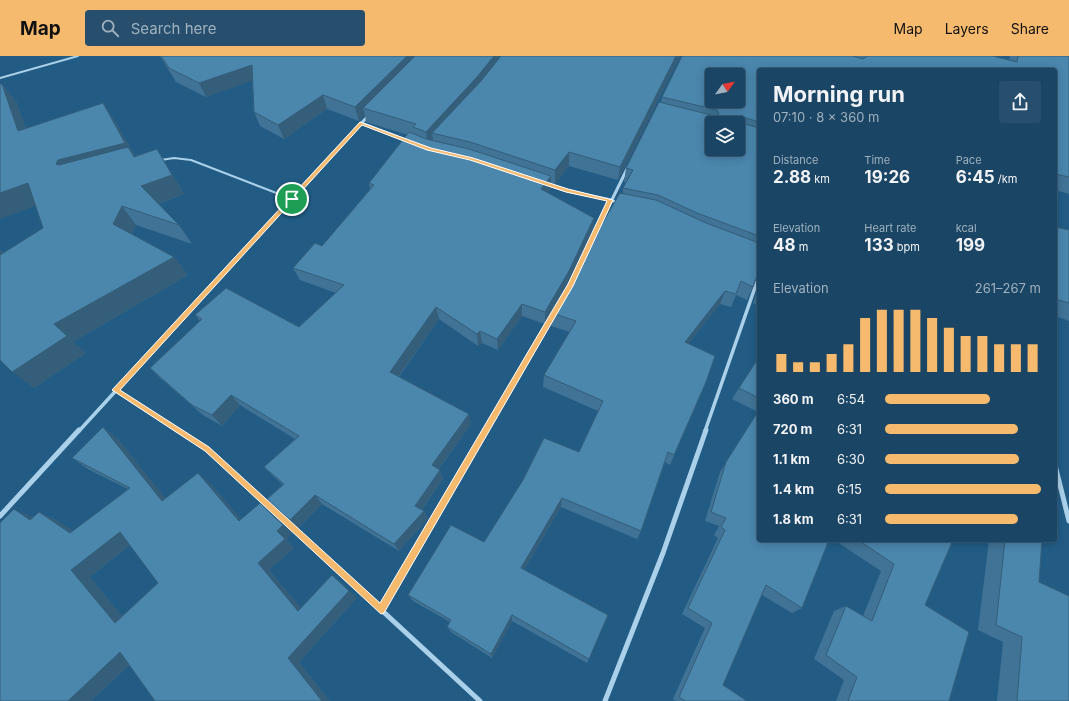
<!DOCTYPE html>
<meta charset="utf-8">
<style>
body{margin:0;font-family:Inter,sans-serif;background:#274f6d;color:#f1f3f6;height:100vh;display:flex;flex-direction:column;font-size:15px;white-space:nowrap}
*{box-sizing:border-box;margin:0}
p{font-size:13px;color:#9fb1bf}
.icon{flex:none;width:22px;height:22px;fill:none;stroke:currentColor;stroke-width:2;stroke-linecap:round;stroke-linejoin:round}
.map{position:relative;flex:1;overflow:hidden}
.panel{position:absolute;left:757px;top:12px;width:300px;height:474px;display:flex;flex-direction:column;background:#1a4564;border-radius:4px;box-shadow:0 2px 10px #0003,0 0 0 1px #385d78}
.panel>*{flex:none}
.needle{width:26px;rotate:57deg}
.fabs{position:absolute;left:705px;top:12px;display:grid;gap:8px}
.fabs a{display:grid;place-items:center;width:40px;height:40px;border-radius:4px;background:#1a4564;box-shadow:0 2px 10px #0003,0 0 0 1px #385d78;font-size:20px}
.pin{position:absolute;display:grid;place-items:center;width:34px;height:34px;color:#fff;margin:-17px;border:2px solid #fff;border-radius:50%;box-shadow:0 1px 4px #0007}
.round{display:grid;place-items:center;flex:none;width:42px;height:42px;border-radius:4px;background:#274f6d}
.overview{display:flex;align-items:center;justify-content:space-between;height:68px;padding:0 16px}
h1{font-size:22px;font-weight:700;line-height:30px}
.stats{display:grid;grid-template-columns:repeat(3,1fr);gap:6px;height:68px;padding:4px 16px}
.stats div{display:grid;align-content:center}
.stats b{font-size:17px;font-weight:700}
.stats small{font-size:11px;font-weight:400}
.stats p{font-size:11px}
.chart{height:112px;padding:8px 16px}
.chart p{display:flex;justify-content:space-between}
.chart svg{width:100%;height:72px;margin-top:4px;stroke:#f5ba6d;stroke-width:6}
ul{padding:0 16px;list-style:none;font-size:13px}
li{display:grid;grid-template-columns:64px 48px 1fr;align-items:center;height:30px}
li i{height:10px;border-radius:5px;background:#f5ba6d}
header{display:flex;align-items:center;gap:24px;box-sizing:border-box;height:56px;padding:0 20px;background:#f5ba6d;color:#111}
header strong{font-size:19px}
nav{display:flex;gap:22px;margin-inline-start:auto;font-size:14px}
.search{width:280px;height:36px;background:#274f6d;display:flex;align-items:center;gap:10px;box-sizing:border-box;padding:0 14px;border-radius:4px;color:#9fb1bf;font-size:15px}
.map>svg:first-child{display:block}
</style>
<header>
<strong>Map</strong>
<div class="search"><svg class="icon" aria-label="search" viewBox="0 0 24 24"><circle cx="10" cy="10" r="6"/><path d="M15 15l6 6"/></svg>Search here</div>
<nav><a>Map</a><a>Layers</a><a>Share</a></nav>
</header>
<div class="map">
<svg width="1069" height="645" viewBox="0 0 1069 645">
<rect width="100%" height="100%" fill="#225c85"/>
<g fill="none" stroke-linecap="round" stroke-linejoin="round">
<path stroke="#abd0e9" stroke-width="2" d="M 0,22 L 78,0
M 161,104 L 174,102 L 191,104 L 292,143"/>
<path stroke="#abd0e9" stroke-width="3" d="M 361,67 L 408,85
M 546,128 L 567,135 L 611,144 L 620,148
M 272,164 L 368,60
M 602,164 L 628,111"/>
<path stroke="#abd0e9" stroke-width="3.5" d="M 599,170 L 602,163
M 115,334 L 178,375
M 79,375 L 273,163
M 486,375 L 553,259
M 705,375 L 759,220"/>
<path stroke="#abd0e9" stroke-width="5" d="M 177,374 L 207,393 L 480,645
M 1055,409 L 1069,465
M 0,460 L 79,374
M 381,554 L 486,374
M 605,645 L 663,497 L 706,374"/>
</g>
<path fill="#407395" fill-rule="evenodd" d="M 160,0 L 680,0 L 618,124 L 569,110 L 555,128 L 551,127 L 551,133 L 548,137 L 594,162 L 593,175 L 568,227 L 545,268 L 522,260 L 498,294 L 482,287 L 478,290 L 439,263 L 399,321 L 471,368 L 439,413 L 443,423 L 422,454 L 424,455 L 428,463 L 399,495 L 322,448 L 298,472 L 267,443 L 283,429 L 273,420 L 264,411 L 295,383 L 240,349 L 222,370 L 203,359 L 161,323 L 150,312 L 200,265 L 195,259 L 299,271 L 336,237 L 300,224 L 293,212 L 322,190 L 370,133 L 369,127 L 408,79 L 366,66 L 365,59 L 359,65 L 327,53 L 284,83 L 260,70 L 254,56 L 252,24 L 206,41 L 176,26 Z
M 682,0 L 993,0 L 1009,4 L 1010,0 L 1069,0 L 1069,138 L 1055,134 L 1055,14 L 759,14 L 759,217 L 758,218 L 753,231 L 747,244 L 736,239 L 731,251 L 720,248 L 688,288 L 706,326 L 670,409 L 665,406 L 641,475 L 637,483 L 561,451 L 524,514 L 589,603 L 587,607 L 512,565 L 492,602 L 451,576 L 447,571 L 450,566 L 413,545 L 408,539 L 484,486 L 579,396 L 598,355 L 543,331 L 544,319 L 570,276 L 551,270 L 552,257 L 575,218 L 603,166 L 623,137 L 623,132 L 626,127 L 624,126 L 626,112 L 661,47 L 662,41 Z
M 0,28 L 2,28 L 17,47 L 26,73 L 103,47 L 116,67 L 135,100 L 157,93 L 184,138 L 158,148 L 179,169 L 192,188 L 136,169 L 132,178 L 174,201 L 188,219 L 73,286 L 86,297 L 34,332 L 0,304 L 0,193 L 4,197 L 43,172 L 36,149 L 0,163 Z
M 1055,171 L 1069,174 L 1069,265 L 1055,260 Z
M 759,230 L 759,250 L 753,247 Z
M 759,301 L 759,484 L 802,552 L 792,557 L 762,539 L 723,629 L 747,645 L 676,645 L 673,643 L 705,572 L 682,558 L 718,482 L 714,479 L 719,470 L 705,465 L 720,416 L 758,356 L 732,343 L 739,332 Z
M 103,371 L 118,383 L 165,442 L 210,427 L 241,463 L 292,477 L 286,483 L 294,492 L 269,514 L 301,552 L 357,542 L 299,606 L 330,645 L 155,645 L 129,609 L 91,645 L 33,462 L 39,456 L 58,465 L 73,475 L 128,433 L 88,413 L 72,402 ZM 130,489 L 158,527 L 122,560 L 90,521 Z
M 834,484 L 953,484 L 925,549 L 949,645 L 836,645 L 844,624 L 814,603 L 834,555 L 846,550 L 863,560 L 881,515 Z
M 989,484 L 1042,484 L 1039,526 L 1069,645 L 997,645 L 1003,586 L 978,574 Z"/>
<path fill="#345e79" d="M 407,0 L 423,0 L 363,52 L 365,59 L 359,65 L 355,51 Z
M 494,0 L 505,0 L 432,77 L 433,84 L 428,89 L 426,76 Z
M 676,0 L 680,0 L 618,124 L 620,111 Z
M 252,9 L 257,23 L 206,41 L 199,27 Z
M 2,28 L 17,47 L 34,95 L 18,75 Z
M 323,39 L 327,53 L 284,83 L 278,69 Z
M 103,47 L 116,67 L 138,106 L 72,128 L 56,108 L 58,104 Z
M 743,61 L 739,75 L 740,63 Z
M 157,93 L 184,138 L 154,149 L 141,130 Z
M 569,96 L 569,110 L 555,128 L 555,114 Z
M 551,120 L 551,133 L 541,146 L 541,133 Z
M 28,127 L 45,146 L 0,163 L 0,137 Z
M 122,150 L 136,169 L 128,187 L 113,168 Z
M 594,162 L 593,175 L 568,227 L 545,268 L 545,256 Z
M 0,193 L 10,203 L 0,202 Z
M 174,201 L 188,219 L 73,286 L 86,297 L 34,332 L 12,316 L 54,268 Z
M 725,235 L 720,248 L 680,298 L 685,286 Z
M 522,248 L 522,260 L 498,294 L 497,283 Z
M 436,251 L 439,263 L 394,327 L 390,316 Z
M 480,275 L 482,287 L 478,290 L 477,278 Z
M 231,339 L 240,349 L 222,370 L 212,359 Z
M 469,358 L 471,368 L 435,418 L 432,409 Z
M 103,371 L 118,383 L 175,454 L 162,445 Z
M 440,414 L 443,423 L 419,458 L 415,450 Z
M 198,417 L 210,427 L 250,473 L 239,465 Z
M 315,439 L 322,448 L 298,472 L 290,464 Z
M 562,442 L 561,451 L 521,519 L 521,512 Z
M 260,447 L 292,477 L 286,483 L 294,492 L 269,514 L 308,560 L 298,555 L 258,507 L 277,475 Z
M 14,453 L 34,462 L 30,464 Z
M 424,455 L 428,463 L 399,495 L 394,488 Z
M 39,456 L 58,465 L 88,485 L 70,477 Z
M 120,476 L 136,484 L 90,521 L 132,572 L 115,567 L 71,514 Z
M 332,519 L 357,542 L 299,606 L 330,645 L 322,645 L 288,602 Z
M 512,559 L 512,565 L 492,602 L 491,598 Z
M 120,596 L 138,600 L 91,645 L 68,645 Z"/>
<path fill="#4b86ad" stroke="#345e79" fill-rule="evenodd" d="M 161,0 L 407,0 L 355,51 L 323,39 L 278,69 L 254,56 L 252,9 L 199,27 L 169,12 Z
M 415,0 L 494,0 L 477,21 L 426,76 L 413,71 L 416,68 L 363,52 Z
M 501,0 L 676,0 L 620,111 L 569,96 L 555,114 L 470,86 L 432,77 L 481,25 Z
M 682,0 L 853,0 L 863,3 L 866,1 L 866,0 L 993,0 L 1017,6 L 1018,0 L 1069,0 L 1069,121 L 1055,118 L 1055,14 L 759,14 L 759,66 L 743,61 L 740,63 L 742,67 L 759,72 L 759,180 L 697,157 L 658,139 L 623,132 L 633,114 L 626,112 L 659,46 L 715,60 L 719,58 L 717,54 L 662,41 ZM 712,19 L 738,19 L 738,45 L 712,45 ZM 712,67 L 738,67 L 738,93 L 712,93 Z
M 0,28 L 2,28 L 18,75 L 103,47 L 125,87 L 58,104 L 56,108 L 59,109 L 128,91 L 134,101 L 157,93 L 172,119 L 141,130 L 179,169 L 122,150 L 113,168 L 174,201 L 54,268 L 67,280 L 12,316 L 0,304 L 0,199 L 43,172 L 28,127 L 0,137 Z
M 409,76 L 426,83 L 469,93 L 551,120 L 541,133 L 594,162 L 569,215 L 545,256 L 522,248 L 497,283 L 480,275 L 477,278 L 436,251 L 390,316 L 469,358 L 432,409 L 440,414 L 415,450 L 424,455 L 394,488 L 315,439 L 290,464 L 267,443 L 284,428 L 264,411 L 299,380 L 231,339 L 212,359 L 192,349 L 150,312 L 202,263 L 195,259 L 226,232 L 299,271 L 344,229 L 293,212 L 315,187 L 322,190 L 374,129 L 369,127 Z
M 620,137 L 656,144 L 706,167 L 759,187 L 759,214 L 753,231 L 741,225 L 736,238 L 725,235 L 685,286 L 715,300 L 706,326 L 674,399 L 668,396 L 641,475 L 562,442 L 521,512 L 608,559 L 589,603 L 512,559 L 491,598 L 447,571 L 451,564 L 408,539 L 451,469 L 484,486 L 523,424 L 544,382 L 579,396 L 603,345 L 544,319 L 576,265 L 552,257 L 575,218 L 600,165 L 603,166 Z
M 1055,171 L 1069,174 L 1069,247 L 1055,243 Z
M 759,301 L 759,342 L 739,332 Z
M 759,354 L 759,484 L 829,484 L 802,552 L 766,529 L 723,629 L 747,645 L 685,645 L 679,641 L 712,567 L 688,552 L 725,474 L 721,471 L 726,462 L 711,456 L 726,406 Z
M 103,371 L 162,445 L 198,417 L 239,465 L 260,447 L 283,469 L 277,475 L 285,483 L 258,507 L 298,555 L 332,519 L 349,535 L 288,602 L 322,645 L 155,645 L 120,596 L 68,645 L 0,645 L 0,467 L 14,453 L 30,464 L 39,456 L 70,477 L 130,432 L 72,402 ZM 120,476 L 158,527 L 115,567 L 71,514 Z
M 858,484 L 953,484 L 925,549 L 969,576 L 949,645 L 848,645 L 857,621 L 826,599 L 846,550 L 872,565 L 894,508 Z
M 1005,484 L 1042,484 L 1039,526 L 1069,540 L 1069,645 L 1017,645 L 1022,581 L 996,569 Z"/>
<path fill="#f5ba6d" stroke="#fff" fill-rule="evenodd" d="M 360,66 L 431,92 L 473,102 L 568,133 L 613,144 L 573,230 L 384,557 L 381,558 L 205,395 L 112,334 ZM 362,69 L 427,94 L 470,104 L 566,136 L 607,145 L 568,228 L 380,547 L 209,391 L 120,334 Z"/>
</svg>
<div class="fabs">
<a><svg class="needle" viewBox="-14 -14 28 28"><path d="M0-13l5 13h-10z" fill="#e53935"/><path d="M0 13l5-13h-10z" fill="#9fb1bf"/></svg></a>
<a><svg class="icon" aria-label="layers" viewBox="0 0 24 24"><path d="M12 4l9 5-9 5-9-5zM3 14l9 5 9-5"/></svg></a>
</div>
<div class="pin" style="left:292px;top:143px;background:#1e9e55"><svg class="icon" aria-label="arrive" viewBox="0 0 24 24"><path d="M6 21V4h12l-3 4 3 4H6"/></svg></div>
<section class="panel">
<div class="overview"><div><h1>Morning run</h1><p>07:10 · 8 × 360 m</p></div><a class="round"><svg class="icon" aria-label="share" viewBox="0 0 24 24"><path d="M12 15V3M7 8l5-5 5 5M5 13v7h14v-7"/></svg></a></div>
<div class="stats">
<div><p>Distance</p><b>2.88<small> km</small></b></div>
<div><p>Time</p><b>19:26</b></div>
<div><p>Pace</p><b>6:45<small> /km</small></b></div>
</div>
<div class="stats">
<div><p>Elevation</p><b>48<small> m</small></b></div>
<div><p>Heart rate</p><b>133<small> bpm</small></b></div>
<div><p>kcal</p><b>199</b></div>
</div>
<div class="chart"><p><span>Elevation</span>261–267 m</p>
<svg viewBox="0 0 160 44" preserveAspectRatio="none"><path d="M5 44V33M15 44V38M25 44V38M35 44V33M45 44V27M55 44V11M65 44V6M75 44V6M85 44V6M95 44V11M105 44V17M115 44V22M125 44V22M135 44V27M145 44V27M155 44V27"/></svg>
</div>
<ul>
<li><b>360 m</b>6:54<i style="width:67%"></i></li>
<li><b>720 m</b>6:31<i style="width:85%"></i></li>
<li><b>1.1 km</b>6:30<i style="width:86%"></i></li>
<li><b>1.4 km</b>6:15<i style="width:100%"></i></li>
<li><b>1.8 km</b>6:31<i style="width:85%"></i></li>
</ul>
</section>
</div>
